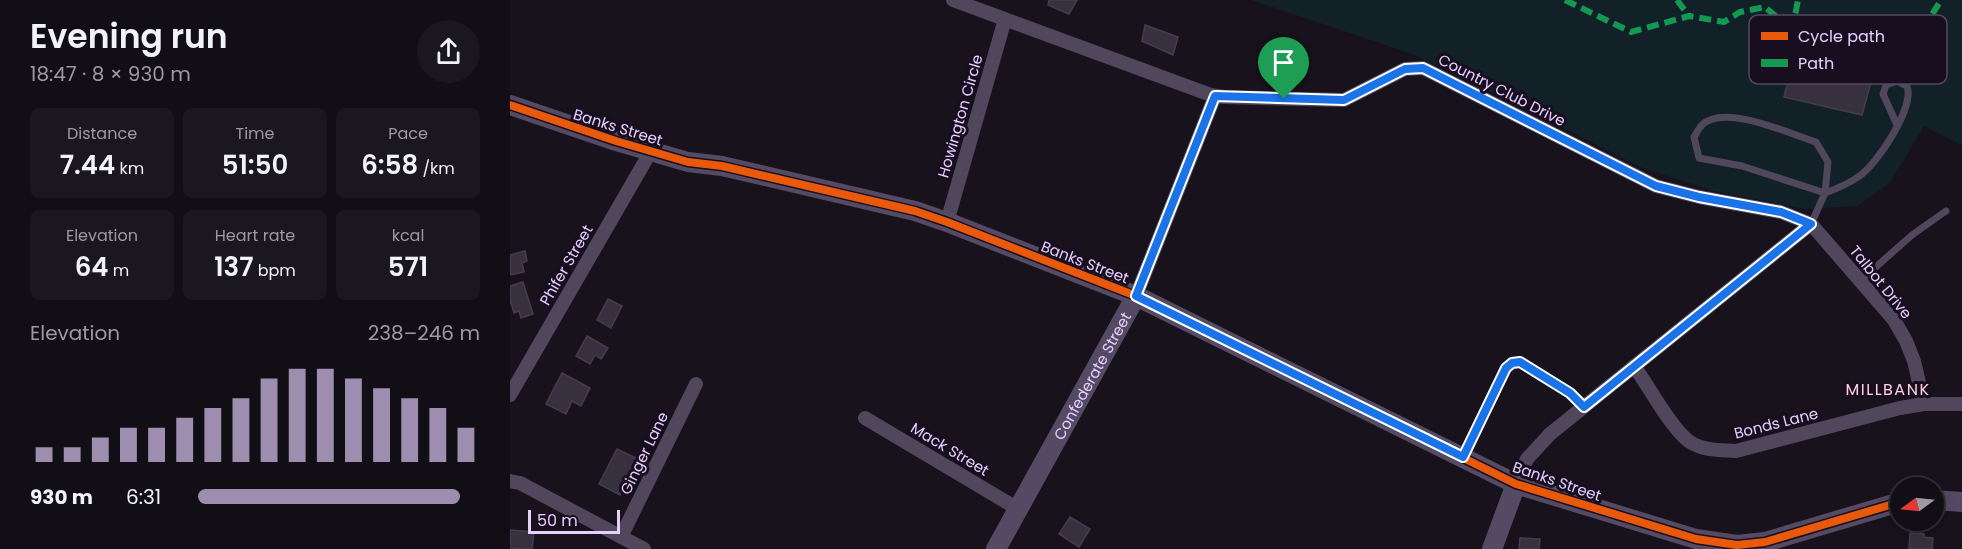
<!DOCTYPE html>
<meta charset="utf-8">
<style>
body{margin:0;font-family:Poppins,sans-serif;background:#1a171e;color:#f1f3f6;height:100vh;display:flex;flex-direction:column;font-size:22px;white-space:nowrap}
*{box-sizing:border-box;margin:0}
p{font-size:20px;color:#9c9ca0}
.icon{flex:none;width:33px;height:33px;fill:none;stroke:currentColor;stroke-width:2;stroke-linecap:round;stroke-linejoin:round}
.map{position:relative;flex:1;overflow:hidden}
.details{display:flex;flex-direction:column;background:#110e15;width:510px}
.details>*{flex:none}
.needle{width:39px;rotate:255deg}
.buttons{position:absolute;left:1380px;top:477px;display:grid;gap:12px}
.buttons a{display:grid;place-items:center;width:54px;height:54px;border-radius:50%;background:#110e15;box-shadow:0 3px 15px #0003,0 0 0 2px #302e34;font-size:30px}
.scale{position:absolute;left:18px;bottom:15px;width:92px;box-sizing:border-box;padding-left:6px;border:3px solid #e5cffd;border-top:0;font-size:16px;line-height:21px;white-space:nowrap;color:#e5cffd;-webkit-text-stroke:4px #180e20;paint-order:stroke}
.pin{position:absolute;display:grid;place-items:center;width:51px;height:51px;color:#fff;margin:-62px -26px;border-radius:50% 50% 50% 0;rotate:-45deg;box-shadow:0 0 6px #0007}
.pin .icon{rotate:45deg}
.round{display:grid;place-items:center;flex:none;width:63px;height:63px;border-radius:32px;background:#1a171e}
.head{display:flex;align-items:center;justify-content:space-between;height:102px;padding:0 30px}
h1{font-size:33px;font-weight:600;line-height:45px}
.stats{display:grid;grid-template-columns:repeat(3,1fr);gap:9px;height:102px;padding:6px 30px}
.stats div{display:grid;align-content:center;border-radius:9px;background:#1a171e;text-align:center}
.stats b{font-size:26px;font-weight:600}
.stats small{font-size:16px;font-weight:400}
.stats p{font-size:16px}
.chart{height:168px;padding:12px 30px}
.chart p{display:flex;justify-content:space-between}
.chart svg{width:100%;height:108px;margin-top:6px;stroke:#9d8dae;stroke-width:6}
ul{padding:0 30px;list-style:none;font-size:20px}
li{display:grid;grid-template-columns:96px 72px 1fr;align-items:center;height:45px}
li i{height:15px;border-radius:8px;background:#9d8dae}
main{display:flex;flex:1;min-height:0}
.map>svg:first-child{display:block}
</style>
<main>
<section class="details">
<div class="head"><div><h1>Evening run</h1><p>18:47 · 8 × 930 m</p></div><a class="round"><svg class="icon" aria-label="share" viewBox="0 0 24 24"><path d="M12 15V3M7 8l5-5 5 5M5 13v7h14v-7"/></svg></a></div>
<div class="stats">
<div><p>Distance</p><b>7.44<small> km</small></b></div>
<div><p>Time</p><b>51:50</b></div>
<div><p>Pace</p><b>6:58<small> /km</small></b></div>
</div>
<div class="stats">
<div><p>Elevation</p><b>64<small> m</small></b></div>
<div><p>Heart rate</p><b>137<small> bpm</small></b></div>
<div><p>kcal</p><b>571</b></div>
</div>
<div class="chart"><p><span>Elevation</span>238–246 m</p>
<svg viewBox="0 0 160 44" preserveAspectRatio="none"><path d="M5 44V38M15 44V38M25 44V34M35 44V30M45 44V30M55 44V26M65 44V22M75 44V18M85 44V10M95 44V6M105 44V6M115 44V10M125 44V14M135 44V18M145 44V22M155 44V30"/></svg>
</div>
<ul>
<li><b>930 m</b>6:31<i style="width:93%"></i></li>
</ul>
</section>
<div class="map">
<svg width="1452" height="549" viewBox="0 0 1452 549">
<rect width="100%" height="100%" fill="#17121c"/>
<path fill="#122028" d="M 741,0 L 1452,0 L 1452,145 L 1414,126 L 1380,183 L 1348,206 L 1295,209 L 1203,191 L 1130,167 L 958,80 L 899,53 Z"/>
<path fill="#37303e" stroke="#473c4f" stroke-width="1.5" d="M 539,0 L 567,0 L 559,14 L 538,5 Z
M 635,25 L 668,37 L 663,55 L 632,41 Z
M 1285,54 L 1364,71 L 1352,115 L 1274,97 Z
M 15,251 L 17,261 L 12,263 L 14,272 L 0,275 L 0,255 Z
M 13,282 L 23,314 L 11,318 L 9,311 L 4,313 L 0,300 L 0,286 Z
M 98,299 L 112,306 L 101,328 L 87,320 Z
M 77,336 L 98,348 L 91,359 L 85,355 L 80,364 L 66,356 Z
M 52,373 L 80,388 L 71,406 L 62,401 L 56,414 L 36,404 Z
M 107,449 L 128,459 L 110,495 L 89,484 Z
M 560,517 L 580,529 L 569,547 L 549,534 Z
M 0,530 L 24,532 L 22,549 L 0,548 Z
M 1400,533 L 1414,534 L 1414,537 L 1423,538 L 1422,549 L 1399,549 Z
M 1010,538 L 1030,539 L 1029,549 L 1009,549 Z"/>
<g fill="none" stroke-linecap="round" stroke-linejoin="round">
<path stroke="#50475d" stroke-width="7" d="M 1301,224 L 1315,193 L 1318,162 L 1306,142 C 1280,134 1214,103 1192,125 C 1189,128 1186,134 1184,137 L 1189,158 L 1232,166 L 1315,193 C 1326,189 1338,184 1348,177 C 1367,165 1405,107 1397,86 L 1387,81 L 1376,85 L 1373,94 L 1387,125
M 1350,281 L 1402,235 L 1436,211
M 954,455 L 995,368 L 1002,363 L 1009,362 L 1060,393 L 1073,407"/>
<path stroke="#50475d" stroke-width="14" d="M 443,0 L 701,95 L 714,97 L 834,100 L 895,69 L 913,68 L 1146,186 L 1189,197 L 1271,212 L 1301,224 L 1384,320 L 1396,341 L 1404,361 L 1414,404
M 437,222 L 495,19
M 626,296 L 705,96
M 1124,366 C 1138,385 1162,430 1180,442 C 1194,451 1211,450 1226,451 L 1390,408 L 1414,404 L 1452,404
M 0,395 L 141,151
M 355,418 L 508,509
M 0,481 L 10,483 L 134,549
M 1006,484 L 1017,459 L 1040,434 L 1301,224
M 111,537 L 186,384"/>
<g stroke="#544a63" stroke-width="20">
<path d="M 0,105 L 106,141 L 178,162 L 212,166 L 405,211 L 437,222 L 626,296 L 1006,484 L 1186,539 L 1227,545 L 1255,542 L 1390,502"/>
<path d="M 1424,500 L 1452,502"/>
<path id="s1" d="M 486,549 L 626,296"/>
<path d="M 982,549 L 1006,484"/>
</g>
<path stroke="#139951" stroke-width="6" stroke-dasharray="12 6" stroke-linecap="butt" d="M 1055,0 L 1121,32 L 1179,16 L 1214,22 L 1230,12 L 1255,7 L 1275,24 L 1362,52 L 1391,57 L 1410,34 L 1431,0
M 1167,0 L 1179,16
M 1260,38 L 1285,16 L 1288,0
M 1378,55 L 1382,73"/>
<defs>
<path id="cycleway" d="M 0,105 L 106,141 L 178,162 L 212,166 L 405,211 L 437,222 L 626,296 L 1006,484 L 1186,539 L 1227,545 L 1255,542 L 1390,502"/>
</defs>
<use href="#cycleway" stroke="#180e20" stroke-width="11"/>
<use href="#cycleway" stroke="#e8590c" stroke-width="8"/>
</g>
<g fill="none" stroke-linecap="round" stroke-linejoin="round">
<defs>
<path id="route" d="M 913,68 L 1146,186 L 1189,197 L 1271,212 L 1301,224 L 1074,407 L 1060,393 L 1010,362 L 1002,363 L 996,368 L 953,457 L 626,296 L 705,96 L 834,100 L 895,69 Z"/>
</defs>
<use href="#route" stroke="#fff" stroke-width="12"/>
<use href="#route" stroke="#1a73e8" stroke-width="8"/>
</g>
<g text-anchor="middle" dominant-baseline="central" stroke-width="6" stroke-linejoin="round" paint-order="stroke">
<g font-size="15" fill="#e5cffd" stroke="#180e20">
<text transform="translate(992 90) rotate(27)">Country Club Drive</text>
<text transform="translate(450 116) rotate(-74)">Howington Circle</text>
<text transform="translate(108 127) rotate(17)">Banks Street</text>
<text transform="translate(575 262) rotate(21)">Banks Street</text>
<text transform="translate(56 265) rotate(-60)">Phifer Street</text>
<text transform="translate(1371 282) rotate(51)">Talbot Drive</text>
<text stroke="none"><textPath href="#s1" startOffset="198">Confederate Street</textPath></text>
<text transform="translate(1266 423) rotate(-14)">Bonds Lane</text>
<text transform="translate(440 449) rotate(31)">Mack Street</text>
<text transform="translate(134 453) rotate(-64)">Ginger Lane</text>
<text transform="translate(1047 481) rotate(19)">Banks Street</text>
</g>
<g font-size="16" letter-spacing="1.5" fill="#fdd1dd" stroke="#180e20">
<text x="1378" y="389">MILLBANK</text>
</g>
</g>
<rect x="1239" y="15" width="198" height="69" rx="9" fill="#180e20" stroke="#564862" stroke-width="1.5"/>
<rect x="1251" y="32" width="27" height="8" fill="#e8590c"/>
<rect x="1251" y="59" width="27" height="8" fill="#139951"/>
<g font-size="16" fill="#e5cffd">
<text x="1288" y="42">Cycle path</text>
<text x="1288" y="69">Path</text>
</g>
</svg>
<div class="buttons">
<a><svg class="needle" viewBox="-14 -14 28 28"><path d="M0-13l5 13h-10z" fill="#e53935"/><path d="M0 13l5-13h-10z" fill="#9c9ca0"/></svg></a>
</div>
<div class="scale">50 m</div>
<div class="pin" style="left:774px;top:99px;background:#1e9e55"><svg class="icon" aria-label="arrive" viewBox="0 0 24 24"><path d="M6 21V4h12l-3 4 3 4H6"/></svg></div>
</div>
</main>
